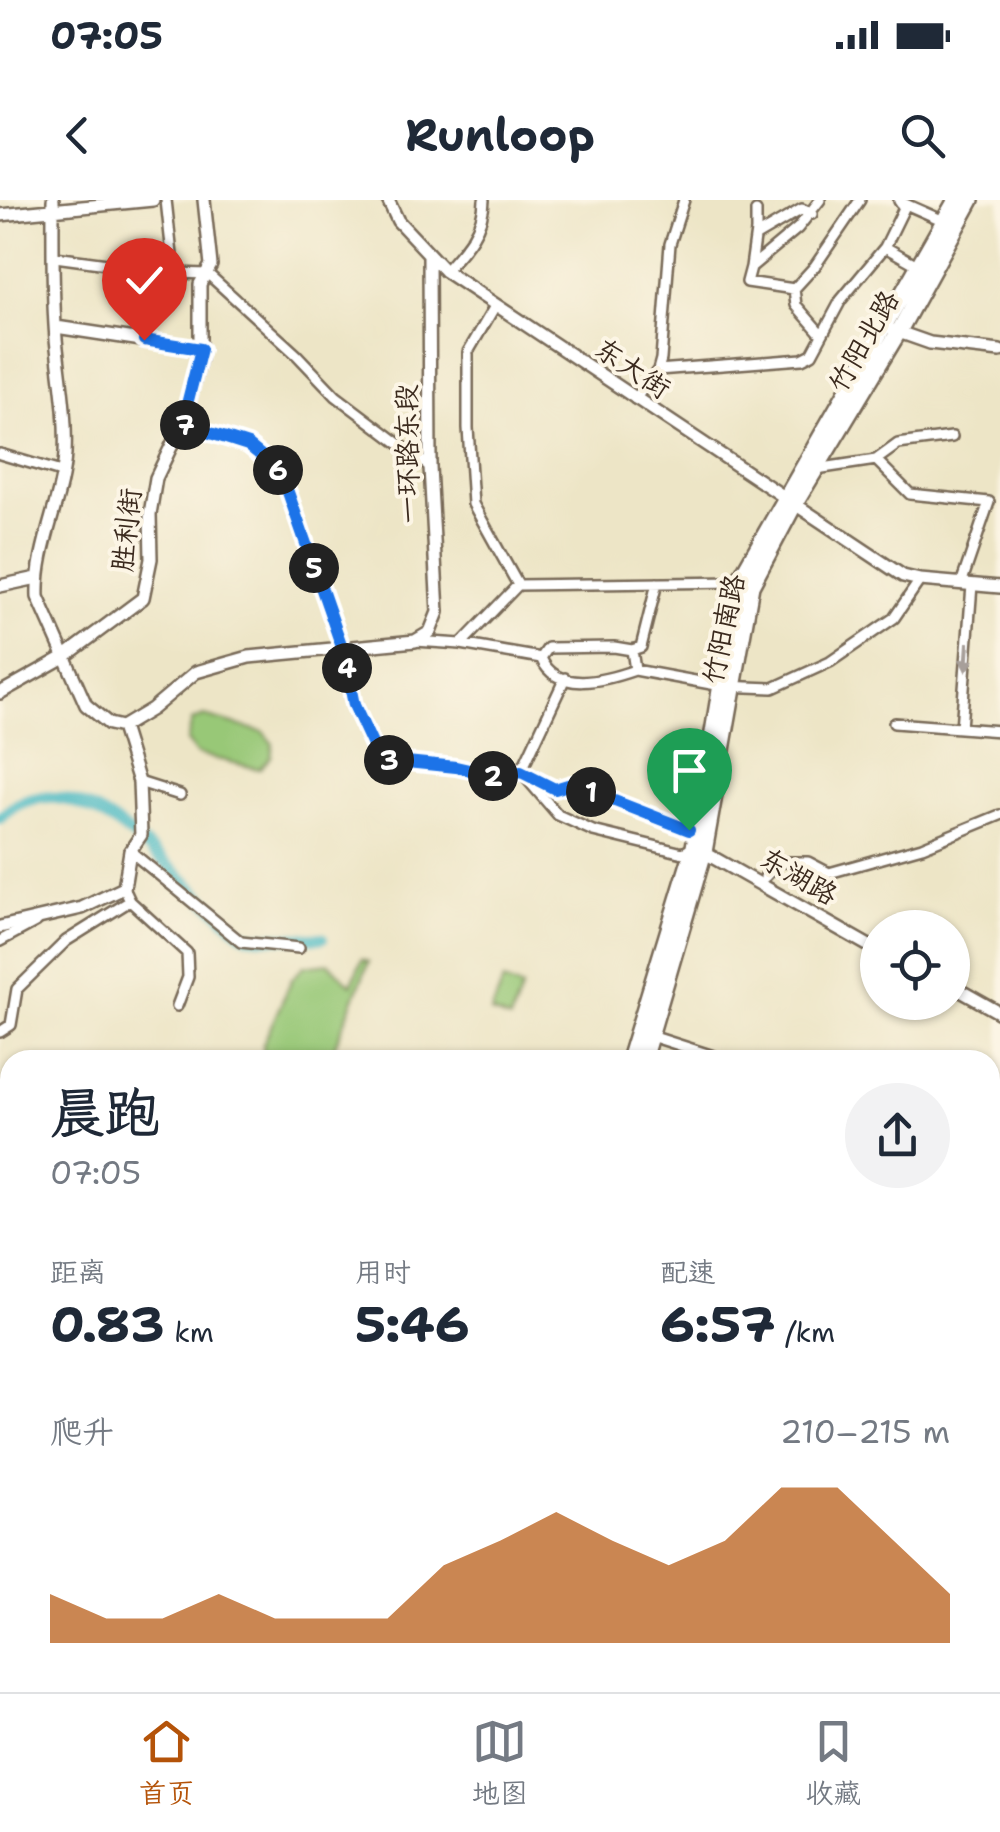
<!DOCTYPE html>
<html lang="zh">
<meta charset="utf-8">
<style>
body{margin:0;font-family:"Shantell Sans","LXGW WenKai TC",sans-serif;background:#f2f2f3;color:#1f2937;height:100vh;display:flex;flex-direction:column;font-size:38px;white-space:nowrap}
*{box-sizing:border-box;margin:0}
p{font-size:32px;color:#747a83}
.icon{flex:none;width:55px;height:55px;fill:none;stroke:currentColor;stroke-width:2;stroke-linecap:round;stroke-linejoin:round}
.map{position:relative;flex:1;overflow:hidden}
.panel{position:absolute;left:0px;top:850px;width:1000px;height:642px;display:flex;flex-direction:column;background:#fff;border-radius:30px 30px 0 0;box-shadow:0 2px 8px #0004}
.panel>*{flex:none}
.fabs{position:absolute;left:860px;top:710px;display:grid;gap:20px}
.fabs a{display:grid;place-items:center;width:110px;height:110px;border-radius:50%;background:#fff;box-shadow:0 2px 8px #0004;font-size:50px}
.pin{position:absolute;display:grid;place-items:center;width:85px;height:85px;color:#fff;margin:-102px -42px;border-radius:50% 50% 50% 0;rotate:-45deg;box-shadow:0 0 10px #0007}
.pin .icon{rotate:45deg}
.km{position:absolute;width:50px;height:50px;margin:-25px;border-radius:50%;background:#222;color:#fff;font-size:28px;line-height:50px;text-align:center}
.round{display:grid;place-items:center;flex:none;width:105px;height:105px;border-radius:52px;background:#f2f2f3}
.head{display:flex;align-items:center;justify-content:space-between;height:170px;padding:0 50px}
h1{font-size:55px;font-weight:700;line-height:75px}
.metrics{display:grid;grid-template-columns:repeat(3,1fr);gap:15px;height:170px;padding:10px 50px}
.metrics div{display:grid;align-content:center}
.metrics b{font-size:50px;font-weight:700}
.metrics small{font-size:28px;font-weight:400}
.metrics p{font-size:28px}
.chart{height:280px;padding:20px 50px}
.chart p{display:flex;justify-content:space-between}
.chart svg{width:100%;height:180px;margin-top:10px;fill:#b45309;opacity:.7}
.status{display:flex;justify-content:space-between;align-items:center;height:70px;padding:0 50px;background:#fff;direction:ltr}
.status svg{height:28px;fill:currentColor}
header{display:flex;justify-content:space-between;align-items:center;height:130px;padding:0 50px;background:#fff;font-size:45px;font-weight:700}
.dock{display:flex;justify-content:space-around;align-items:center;height:140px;border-top:2px solid #e0e1e3;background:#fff;font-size:28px;color:#747a83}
.dock a{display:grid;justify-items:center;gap:5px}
.dock .active{color:#b45309}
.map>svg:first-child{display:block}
</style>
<div class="status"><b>07:05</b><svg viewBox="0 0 49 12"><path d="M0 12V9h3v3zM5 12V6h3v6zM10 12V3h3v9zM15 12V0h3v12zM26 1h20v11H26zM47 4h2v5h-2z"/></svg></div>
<header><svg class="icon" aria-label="back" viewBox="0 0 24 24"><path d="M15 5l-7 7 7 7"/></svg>Runloop<svg class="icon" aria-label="search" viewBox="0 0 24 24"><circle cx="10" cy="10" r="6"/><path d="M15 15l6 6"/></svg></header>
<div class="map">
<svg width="1000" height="1492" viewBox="0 0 1000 1492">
<rect width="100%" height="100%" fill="#fcf5e5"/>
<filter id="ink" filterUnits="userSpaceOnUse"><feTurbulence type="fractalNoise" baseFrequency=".01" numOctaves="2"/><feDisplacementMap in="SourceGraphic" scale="20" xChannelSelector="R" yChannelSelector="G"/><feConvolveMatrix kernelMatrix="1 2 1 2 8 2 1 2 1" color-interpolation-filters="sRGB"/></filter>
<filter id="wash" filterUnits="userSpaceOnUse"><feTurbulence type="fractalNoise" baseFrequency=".0048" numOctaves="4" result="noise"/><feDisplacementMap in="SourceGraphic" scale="40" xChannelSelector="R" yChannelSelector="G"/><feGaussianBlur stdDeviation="2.25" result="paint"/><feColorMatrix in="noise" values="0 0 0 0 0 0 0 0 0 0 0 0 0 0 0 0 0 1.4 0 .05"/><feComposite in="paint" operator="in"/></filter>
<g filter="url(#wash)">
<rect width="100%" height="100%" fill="#ede5c6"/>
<path fill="#98c877" stroke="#6a794a" stroke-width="2.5" d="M 204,516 L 263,532 L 273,544 L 271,557 L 259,569 L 196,554 L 187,541 L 192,521 Z
M 362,759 L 369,762 L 329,860 L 264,860 L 263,844 L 292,779 L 304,766 L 329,763 L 351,785 Z
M 503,781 L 522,788 L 510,820 L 491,813 Z"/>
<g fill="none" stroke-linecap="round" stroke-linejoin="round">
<path stroke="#4bb9c2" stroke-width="12" d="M 0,618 C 66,550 168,667 216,710 C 225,717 235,730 245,735 C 254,739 307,737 322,738
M 990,1081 L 1000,1085"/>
</g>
</g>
<g filter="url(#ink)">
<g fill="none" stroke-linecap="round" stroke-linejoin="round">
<defs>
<path id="street" d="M 166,0 L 174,73
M 820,0 L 798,28 L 751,67 L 747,82 L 794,89 L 815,66 L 860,0
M 901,2 L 944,21
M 756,36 L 802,9 L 812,14
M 885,47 L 919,66
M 55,57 L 174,73 L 208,74 L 297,155 L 336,196 L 430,267
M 751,67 L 756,31 L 756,11
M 445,71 C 464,50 484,29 484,0
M 794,89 L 796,105 L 822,135
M 495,106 L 468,152 L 468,228 L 473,304 L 518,385
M 658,170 L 802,159 L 812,154 L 841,100 L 885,47 L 904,8 L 899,1
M 635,199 L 658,170 L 661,159 L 670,44 L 684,0
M 182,224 L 249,245 L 281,272 L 343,450 L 354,505 L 374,548 L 387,559 L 456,567 L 496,576 L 521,572
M 0,254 L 61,272
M 876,260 L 898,244 L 952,237
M 816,269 L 876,260 L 910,294 L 989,302 L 961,384
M 518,385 L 738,382
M 415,441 L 461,444 L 541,458 C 557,495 606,480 635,470
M 461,444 L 518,385
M 632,450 L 641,447 L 657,383
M 541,458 L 548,448 L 614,447 L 632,450 L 635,470 L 722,486 L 773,488 L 830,462 L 894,418 L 920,380
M 894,523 L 1000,531
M 961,528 L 972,385
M 521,572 L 558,615 L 593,631 L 683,653 L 694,647
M 521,572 L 565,478
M 528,575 L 555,589 L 571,584 L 689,630 L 695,638
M 139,582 L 180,595
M 130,651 L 241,742 L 299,748
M 765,677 L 779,662 L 808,662 L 829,673 L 922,647 L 1000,615
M 124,688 L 130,701 L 187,753 L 188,777 L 177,806
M 0,741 L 37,721
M 0,832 L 11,825 L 17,789 L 66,741 L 130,701
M 651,836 L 726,860
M 990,1062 L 1000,1066
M 0,1120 L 10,1121
M 0,1330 L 10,1333
M 0,1393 L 10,1393
M 771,1482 L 783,1492
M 989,1492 L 1000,1466"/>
<path id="secondary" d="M 53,0 C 53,46 52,93 56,139 C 60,177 67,215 65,254 C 62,301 36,347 38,397 L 86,505 L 109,524 L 122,527
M 388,0 L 398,21 L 445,71 L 903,376 L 920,380 L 1000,387
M 0,15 L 153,0
M 56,127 L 201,149
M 893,130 L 930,143 L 1000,151
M 0,386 L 37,378
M 0,493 L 64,457 L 143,398 L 151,359 L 150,314 L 156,278 L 182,224 L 200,159 L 200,84 L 211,65 L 204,0
M 122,527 L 152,509 L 196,472 L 249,457 L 415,441 L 430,432 L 438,412 L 430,267 L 429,56
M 698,649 L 878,751
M 0,727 L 82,708 L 124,688 L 130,651 L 141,635 L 139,582 L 122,527
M 952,786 L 1000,813"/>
<path id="highway" d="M 629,860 L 694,647 L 738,382 L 956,0
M 643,860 L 704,652 L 751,386 L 794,305 L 899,131 L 971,0
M 441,1492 L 444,1482
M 453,1492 L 456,1482"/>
</defs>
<use href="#street" stroke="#796b59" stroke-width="14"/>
<use href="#secondary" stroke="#796b59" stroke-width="16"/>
<use href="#highway" stroke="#796b59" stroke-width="20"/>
<use href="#street" stroke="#fff" stroke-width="9"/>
<use href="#secondary" stroke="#fff" stroke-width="11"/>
<use href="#highway" stroke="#fff" stroke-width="15"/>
</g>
<defs><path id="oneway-solid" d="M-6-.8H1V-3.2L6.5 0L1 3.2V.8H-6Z" transform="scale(2.5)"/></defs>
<use fill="#a79f9a" href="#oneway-solid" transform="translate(967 457) rotate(94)"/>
</g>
<g fill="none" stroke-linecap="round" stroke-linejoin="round" filter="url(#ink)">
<defs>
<path id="route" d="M 144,140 L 201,149 L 182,224 L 248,245 L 281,272 L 343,450 L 354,505 L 374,548 L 387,560 L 456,567 L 496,576 L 521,572 L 555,589 L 571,584 L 689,630"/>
</defs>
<use href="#route" stroke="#fff" stroke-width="20"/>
<use href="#route" stroke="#1a73e8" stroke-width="12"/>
</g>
<g text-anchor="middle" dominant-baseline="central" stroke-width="8" stroke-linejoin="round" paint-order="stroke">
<g font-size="28" fill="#3b2a1e" stroke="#fcf5e5">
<text transform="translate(863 141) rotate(-60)">竹阳北路</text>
<text transform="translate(633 168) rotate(34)">东大街</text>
<text transform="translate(407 254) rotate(-91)">一环路东段</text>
<text transform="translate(126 330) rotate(-84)">胜利街</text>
<text transform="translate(723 429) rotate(-78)">竹阳南路</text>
<text transform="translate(799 676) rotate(30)">东湖路</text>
</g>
</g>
</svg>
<div class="fabs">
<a><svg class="icon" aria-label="locate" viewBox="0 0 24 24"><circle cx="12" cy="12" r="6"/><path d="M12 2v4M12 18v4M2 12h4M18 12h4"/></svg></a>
</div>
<div class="pin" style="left:689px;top:630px;background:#1e9e55"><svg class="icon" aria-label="arrive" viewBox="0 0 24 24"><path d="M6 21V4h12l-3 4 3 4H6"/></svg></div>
<div class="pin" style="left:144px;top:140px;background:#d93025"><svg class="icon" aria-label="check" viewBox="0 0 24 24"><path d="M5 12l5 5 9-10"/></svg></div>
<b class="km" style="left:591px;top:592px">1</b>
<b class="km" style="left:493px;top:576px">2</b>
<b class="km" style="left:389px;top:560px">3</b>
<b class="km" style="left:347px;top:468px">4</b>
<b class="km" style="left:314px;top:368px">5</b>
<b class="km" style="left:278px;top:270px">6</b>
<b class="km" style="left:185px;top:225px">7</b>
<section class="panel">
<div class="head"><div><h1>晨跑</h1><p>07:05</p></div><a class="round"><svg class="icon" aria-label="share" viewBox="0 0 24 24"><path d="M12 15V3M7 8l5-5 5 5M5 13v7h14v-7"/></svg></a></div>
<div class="metrics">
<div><p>距离</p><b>0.83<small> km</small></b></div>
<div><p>用时</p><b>5:46</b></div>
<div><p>配速</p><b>6:57<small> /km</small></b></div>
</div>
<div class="chart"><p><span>爬升</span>210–215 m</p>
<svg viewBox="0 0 160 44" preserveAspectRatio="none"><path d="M0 44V32L10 38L20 38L30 32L40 38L50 38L60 38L70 25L80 19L90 12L100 19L110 25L120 19L130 6L140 6L150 19L160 32V44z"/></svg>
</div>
</section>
</div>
<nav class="dock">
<a class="active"><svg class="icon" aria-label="home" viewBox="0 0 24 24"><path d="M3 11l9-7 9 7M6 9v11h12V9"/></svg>首页</a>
<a><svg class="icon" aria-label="map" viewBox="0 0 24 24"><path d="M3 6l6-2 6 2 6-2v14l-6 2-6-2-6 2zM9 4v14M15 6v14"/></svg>地图</a>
<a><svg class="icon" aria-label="saved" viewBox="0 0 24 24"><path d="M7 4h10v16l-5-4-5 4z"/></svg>收藏</a>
</nav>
